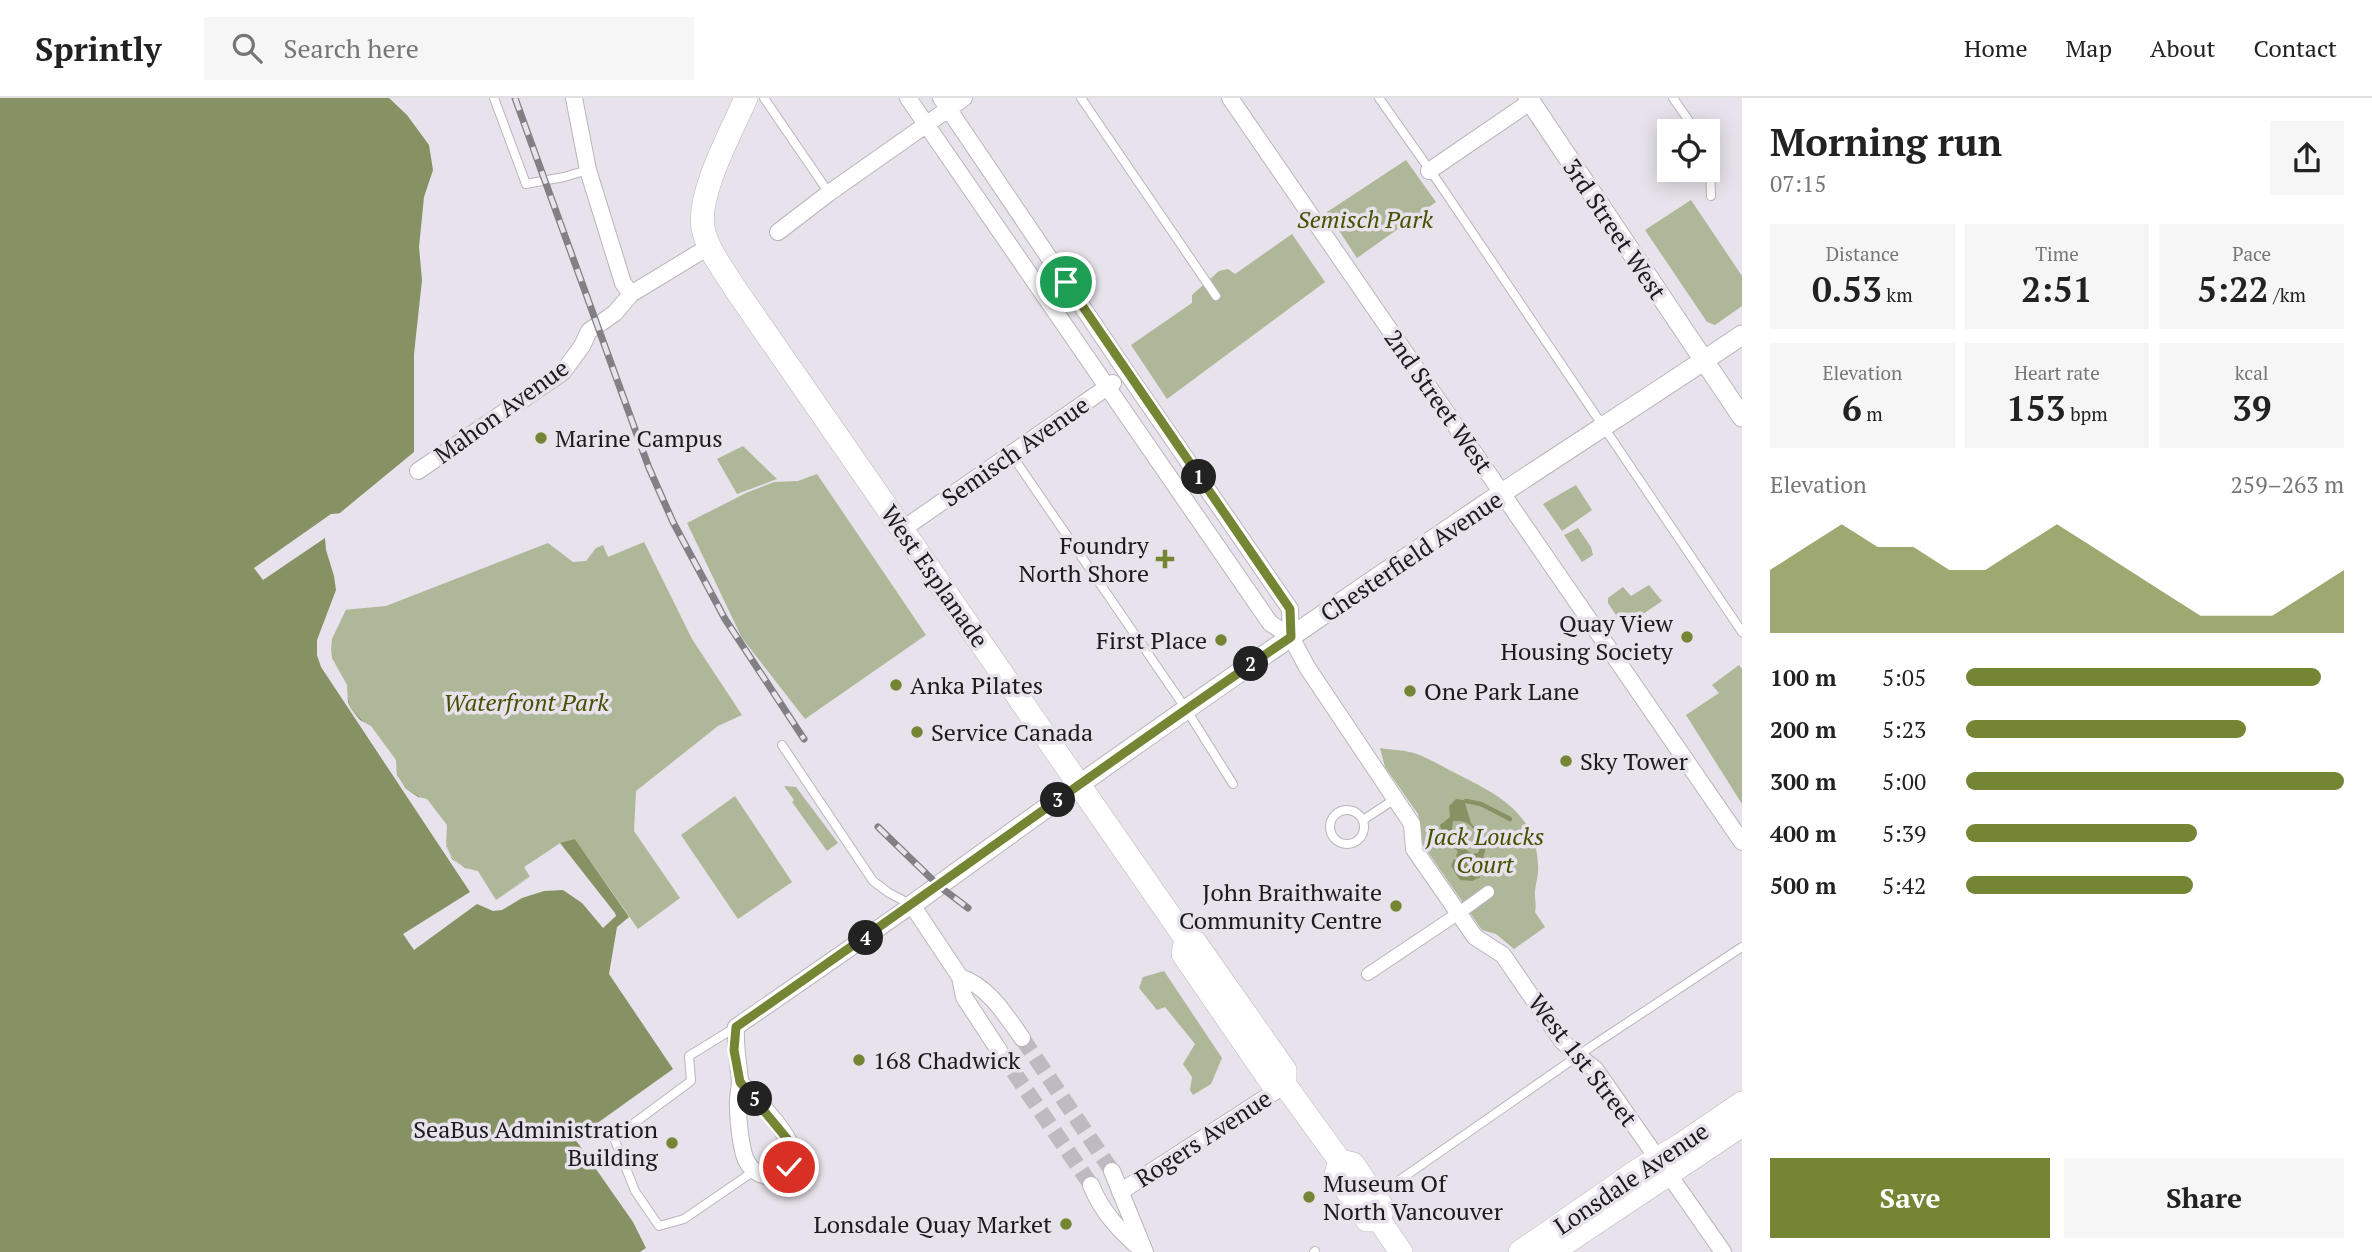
<!DOCTYPE html>
<meta charset="utf-8">
<style>
body{margin:0;font-family:"PT Serif",serif;background:#f6f6f6;color:#222;height:100vh;display:flex;flex-direction:column;font-size:26px;white-space:nowrap}
*{box-sizing:border-box;margin:0}
p{font-size:23px;color:#767676}
.icon{flex:none;width:38px;height:38px;fill:none;stroke:currentColor;stroke-width:2;stroke-linecap:round;stroke-linejoin:round}
.map{position:relative;flex:1;overflow:hidden}
.panel{display:flex;flex-direction:column;background:#fff;width:630px}
.panel>*{flex:none}
.buttons{position:absolute;left:1657px;top:21px;display:grid;gap:14px}
.buttons a{display:grid;place-items:center;width:63px;height:63px;border-radius:0px;background:#fff;box-shadow:0 4px 18px #0003;font-size:35px}
.pin{position:absolute;display:grid;place-items:center;width:60px;height:60px;color:#fff;margin:-30px;border:4px solid #fff;border-radius:50%;box-shadow:0 2px 7px #0007}
.km{position:absolute;width:35px;height:35px;margin:-18px;border-radius:50%;background:#222;color:#fff;font-size:19px;line-height:35px;text-align:center}
.round{display:grid;place-items:center;flex:none;width:74px;height:74px;border-radius:0px;background:#f6f6f6}
.summary{display:flex;align-items:center;justify-content:space-between;height:119px;padding:0 28px}
h1{font-size:38px;font-weight:600;line-height:52px}
.metrics{display:grid;grid-template-columns:repeat(3,1fr);gap:10px;height:119px;padding:7px 28px}
.metrics div{display:grid;align-content:center;border-radius:0px;background:#f6f6f6;text-align:center}
.metrics b{font-size:35px;font-weight:600}
.metrics small{font-size:19px;font-weight:400}
.metrics p{font-size:19px}
.chart{height:196px;padding:14px 28px}
.chart p{display:flex;justify-content:space-between}
.chart svg{width:100%;height:126px;margin-top:7px;fill:#748534;opacity:.7}
.button{display:flex;gap:14px;margin-top:auto;padding:14px 28px}
.button a{flex:1;height:80px;border-radius:0px;background:#748534;color:#fff;font-size:28px;font-weight:600;line-height:80px;text-align:center}
.button a+a{background:#f6f6f6;color:#222}
ul{padding:0 28px;list-style:none;font-size:23px}
li{display:grid;grid-template-columns:112px 84px 1fr;align-items:center;height:52px}
li i{height:18px;border-radius:9px;background:#748534}
header{display:flex;align-items:center;gap:42px;box-sizing:border-box;height:98px;padding:0 35px;background:#fff;border-bottom:2px solid #e0e0e0}
header strong{font-size:33px}
nav{display:flex;gap:38px;margin-inline-start:auto;font-size:24px}
.search{width:490px;height:63px;background:#f6f6f6;display:flex;align-items:center;gap:18px;box-sizing:border-box;padding:0 24px;border-radius:0px;color:#767676;font-size:26px}
main{display:flex;flex:1;min-height:0}
.map>svg:first-child{display:block}
</style>
<header>
<strong>Sprintly</strong>
<div class="search"><svg class="icon" aria-label="search" viewBox="0 0 24 24"><circle cx="10" cy="10" r="6"/><path d="M15 15l6 6"/></svg>Search here</div>
<nav><a>Home</a><a>Map</a><a>About</a><a>Contact</a></nav>
</header>
<main>
<div class="map">
<svg width="1742" height="1154" viewBox="0 0 1742 1154">
<rect width="100%" height="100%" fill="#e7e2eb"/>
<path fill="#afb799" d="M 1406,62 L 1436,104 L 1357,160 L 1327,114 Z
M 1691,102 L 1742,178 L 1742,208 L 1715,227 L 1707,224 L 1645,132 Z
M 1292,136 L 1325,184 L 1167,301 L 1131,247 L 1192,205 L 1192,197 L 1219,173 L 1228,171 L 1235,176 Z
M 743,348 L 777,381 L 737,396 L 717,361 Z
M 817,376 L 926,537 L 805,621 L 742,540 L 687,425 L 746,395 L 774,384 L 798,383 Z
M 1576,387 L 1592,412 L 1562,433 L 1543,406 Z
M 1578,430 L 1591,449 L 1593,457 L 1582,464 L 1564,437 Z
M 644,444 L 692,541 L 742,617 L 718,628 L 636,693 L 634,733 L 680,800 L 638,831 L 575,741 L 524,769 L 530,778 L 496,802 L 478,773 C 456,769 443,754 446,731 L 422,700 L 405,690 L 365,625 C 349,616 350,607 346,592 C 342,578 333,564 327,551 L 343,512 L 386,508 L 548,445 L 573,464 L 586,463 L 596,450 L 603,447 L 608,459 Z
M 1649,487 L 1662,503 L 1624,529 L 1608,505 L 1608,500 L 1623,489 L 1631,498 Z
M 1739,567 L 1742,571 L 1742,706 L 1686,617 L 1719,595 L 1712,587 Z
M 1380,650 C 1392,652 1406,652 1417,656 C 1432,662 1447,671 1461,678 C 1501,698 1536,717 1538,767 C 1539,776 1536,784 1535,793 C 1534,801 1537,803 1535,814 L 1545,829 L 1514,851 L 1496,836 L 1482,832 L 1423,747 L 1418,716 L 1385,669 Z
M 784,688 L 796,689 L 838,745 L 827,753 L 792,704 L 794,702 Z
M 735,698 L 792,784 L 738,821 L 681,737 Z
M 1164,873 L 1222,960 L 1211,986 L 1193,997 L 1190,992 L 1192,979 L 1183,966 L 1195,946 L 1165,909 L 1157,912 L 1139,890 L 1143,879 Z"/>
<path fill="#869263" fill-rule="evenodd" d="M 0,0 L 389,0 L 407,17 L 429,47 L 433,72 L 424,99 L 419,149 L 422,182 L 414,256 L 414,354 L 335,419 L 348,485 L 327,551 L 346,593 L 351,611 L 365,625 L 396,669 C 399,695 411,689 424,703 C 432,712 439,722 446,732 C 442,754 456,770 478,773 L 496,802 L 530,779 L 524,769 L 560,745 L 575,741 L 629,819 L 617,829 L 609,876 L 673,971 L 575,1041 L 633,1124 L 646,1150 L 640,1154 L 0,1154 Z
M 1456,701 L 1464,702 L 1471,725 L 1487,746 L 1481,767 L 1480,779 L 1472,783 L 1460,782 L 1451,768 L 1454,761 L 1460,765 L 1456,757 L 1458,754 L 1441,732 L 1440,727 L 1450,719 L 1449,708 ZM 1453,723 C 1471,722 1474,730 1482,745 L 1478,755 L 1472,756 L 1465,751 L 1462,752 C 1452,740 1451,739 1453,723 Z"/>
<path fill="#e7e2eb" d="M 345,415 L 338,420 L 352,499 L 332,541 L 331,551 L 332,560 L 347,587 L 348,604 L 351,611 L 360,622 L 371,628 L 396,662 L 397,677 L 405,690 L 418,699 L 427,701 L 447,727 L 446,748 L 452,761 L 465,770 L 478,773 L 496,802 L 530,779 L 524,769 L 560,745 L 615,815 L 616,818 L 603,830 L 582,805 L 563,792 L 544,793 L 522,800 L 502,812 L 493,813 L 477,806 L 414,852 L 403,836 L 470,794 L 321,569 L 317,557 L 317,542 L 336,492 L 334,478 L 326,452 L 325,440 L 263,482 L 254,470 L 331,416 Z"/>
<g fill="none" stroke-linecap="round" stroke-linejoin="round">
<path stroke="#869263" stroke-width="4.5" d="M 1466,703 L 1481,706 L 1510,721"/>
<path stroke="#bebac2" stroke-width="16" stroke-dasharray="16 8" stroke-linecap="butt" d="M 1022,940 L 1112,1073
M 1000,954 L 1091,1087"/>
<defs>
<path id="service" d="M 494,0 L 526,86 L 564,79 L 588,72
M 764,0 L 829,95
M 1081,0 L 1216,198
M 1379,0 L 1439,85 L 1742,534
M 1673,0 L 1696,33
M 1708,58 L 1710,67 L 1711,98
M 1011,356 L 1186,611 L 1233,686
M 782,647 L 873,783 L 889,795 L 912,807
M1330 729a17 17 0 1 1 34 0a17 17 0 1 1-34 0Z
M 1363,722 L 1395,701
M 736,929 L 689,958 L 691,983 L 614,1040 L 635,1093 L 659,1128 L 684,1121 L 754,1073
M 1378,1097 L 1595,946 L 1742,849
M 1314,1154 L 1315,1153"/>
<path id="pedestrian" d="M 1466,810 L 1488,794
M 1368,876 L 1453,819"/>
<path id="minor" d="M 574,0 L 588,72 L 623,185 L 631,196
M 908,0 L 1270,525 L 1291,539
M 941,0 L 1127,275 L 1290,511 L 1291,539 L 1307,569 L 1412,726 L 1414,751 L 1475,839 L 1503,857 L 1562,943 L 1578,958 L 1595,971 L 1723,1154
M 1230,0 L 1742,744
M 1429,73 L 1530,4
M 778,134 L 829,95 L 964,0
M 418,373 L 563,274 L 582,248 L 589,233 L 615,215 L 631,196 L 710,148
M 903,431 L 1113,285
M 960,879 C 988,888 1005,916 1022,940
M 740,984 C 755,1001 787,1031 792,1052 C 798,1080 759,1089 746,1062 C 741,1051 738,1022 738,1009 C 737,1000 740,991 740,982 C 738,962 735,950 736,929 L 912,807 L 960,879 L 964,899 L 1000,954
M 1112,1073 L 1145,1154
M 1091,1087 C 1102,1115 1121,1134 1143,1153
M 1120,1094 L 1285,987"/>
<path id="tertiary" d="M 1528,0 L 1742,319
M 912,807 C 1099,670 1289,539 1481,409 C 1568,351 1656,295 1742,237"/>
<path id="secondary" d="M 746,0 C 732,33 697,95 703,130 C 707,151 723,171 734,189 L 1186,841 L 1195,844 L 1285,972 L 1285,987 L 1340,1063 L 1353,1066 L 1383,1110 L 1379,1122
M 1186,841 L 1183,856 L 1271,984 L 1285,987
M 1340,1063 L 1336,1077 L 1367,1122 L 1379,1122
M 1379,1122 L 1401,1154
M 1520,1154 L 1637,1073 L 1679,1048 L 1742,1005
M 1552,1154 L 1742,1027"/>
</defs>
<use href="#service" stroke="#bab5bd" stroke-width="10"/>
<use href="#pedestrian" stroke="#bab5bd" stroke-width="14"/>
<use href="#minor" stroke="#bab5bd" stroke-width="18"/>
<use href="#tertiary" stroke="#bab5bd" stroke-width="21"/>
<use href="#secondary" stroke="#bab5bd" stroke-width="24"/>
<use href="#service" stroke="#fff" stroke-width="8"/>
<use href="#pedestrian" stroke="#fff" stroke-width="12"/>
<use href="#minor" stroke="#fff" stroke-width="16"/>
<use href="#tertiary" stroke="#fff" stroke-width="19"/>
<use href="#secondary" stroke="#fff" stroke-width="23"/>
<defs>
<path id="rail" d="M 515,0 L 649,370 L 673,424 L 725,521 L 804,641
M 878,729 L 939,788 L 968,810"/>
</defs>
<use href="#rail" stroke="#827f85" stroke-width="7"/>
<use href="#rail" stroke="#e7e2eb" stroke-width="4.5" stroke-dasharray="13" stroke-linecap="butt"/>
</g>
<g fill="none" stroke-linecap="round" stroke-linejoin="round">
<defs>
<path id="route" d="M 789,1069 L 793,1056 L 789,1043 L 740,984 L 734,952 L 736,929 C 922,801 1104,666 1291,539 L 1290,511 L 1066,184"/>
</defs>
<use href="#route" stroke="#fff" stroke-width="14"/>
<use href="#route" stroke="#748534" stroke-width="9"/>
</g>
<g fill="#748534" stroke="#e7e2eb" stroke-width="2.5">
<circle cx="541" cy="340" r="7"/>
<path d="M1161.5 450.5h7v7h7v7h-7v7h-7v-7h-7v-7h7z"/>
<circle cx="1687" cy="539" r="7"/>
<circle cx="1221" cy="542" r="7"/>
<circle cx="896" cy="587" r="7"/>
<circle cx="1410" cy="593" r="7"/>
<circle cx="917" cy="634" r="7"/>
<circle cx="1566" cy="663" r="7"/>
<circle cx="1396" cy="808" r="7"/>
<circle cx="859" cy="962" r="7"/>
<circle cx="672" cy="1045" r="7"/>
<circle cx="1309" cy="1099" r="7"/>
<circle cx="1066" cy="1126" r="7"/>
</g>
<g text-anchor="middle" dominant-baseline="central" stroke-width="7" stroke-linejoin="round" paint-order="stroke">
<g font-size="24" font-style="italic" fill="#455300" stroke="#e7e2eb">
<text x="1365" y="121">Semisch Park</text>
<text x="526" y="604">Waterfront Park</text>
<text x="1485" y="738">Jack Loucks<tspan x="1485" dy="28">Court</tspan></text>
</g>
<g font-size="24" fill="#1c1a1d" stroke="#e7e2eb">
<text transform="translate(1615 131) rotate(56)">3rd Street West</text>
<text transform="translate(1439 303) rotate(55)">2nd Street West</text>
<text transform="translate(501 313) rotate(-36)">Mahon Avenue</text>
<text transform="translate(1015 353) rotate(-35)">Semisch Avenue</text>
<text transform="translate(1411 458) rotate(-34)">Chesterfield Avenue</text>
<text transform="translate(935 478) rotate(55)">West Esplanade</text>
<text transform="translate(1583 962) rotate(52)">West 1st Street</text>
<text transform="translate(1203 1040) rotate(-33)">Rogers Avenue</text>
<text transform="translate(1631 1080) rotate(-34)">Lonsdale Avenue</text>
</g>
<g font-size="24" fill="#1c1a1d" stroke="#e7e2eb" text-anchor="start">
<text x="555" y="340">Marine Campus</text>
<text x="1149" y="447" text-anchor="end">Foundry<tspan x="1149" dy="28">North Shore</tspan></text>
<text x="1673" y="525" text-anchor="end">Quay View<tspan x="1673" dy="28">Housing Society</tspan></text>
<text x="1207" y="542" text-anchor="end">First Place</text>
<text x="910" y="587">Anka Pilates</text>
<text x="1424" y="593">One Park Lane</text>
<text x="931" y="634">Service Canada</text>
<text x="1580" y="663">Sky Tower</text>
<text x="1382" y="794" text-anchor="end">John Braithwaite<tspan x="1382" dy="28">Community Centre</tspan></text>
<text x="873" y="962">168 Chadwick</text>
<text x="658" y="1031" text-anchor="end">SeaBus Administration<tspan x="658" dy="28">Building</tspan></text>
<text x="1323" y="1085">Museum Of<tspan x="1323" dy="28">North Vancouver</tspan></text>
<text x="1052" y="1126" text-anchor="end">Lonsdale Quay Market</text>
</g>
</g>
</svg>
<div class="buttons">
<a><svg class="icon" aria-label="locate" viewBox="0 0 24 24"><circle cx="12" cy="12" r="6"/><path d="M12 2v4M12 18v4M2 12h4M18 12h4"/></svg></a>
</div>
<div class="pin" style="left:1066px;top:184px;background:#1e9e55"><svg class="icon" aria-label="arrive" viewBox="0 0 24 24"><path d="M6 21V4h12l-3 4 3 4H6"/></svg></div>
<div class="pin" style="left:789px;top:1069px;background:#d93025"><svg class="icon" aria-label="check" viewBox="0 0 24 24"><path d="M5 12l5 5 9-10"/></svg></div>
<b class="km" style="left:1199px;top:379px">1</b>
<b class="km" style="left:1251px;top:566px">2</b>
<b class="km" style="left:1058px;top:702px">3</b>
<b class="km" style="left:866px;top:840px">4</b>
<b class="km" style="left:755px;top:1001px">5</b>
</div>
<section class="panel">
<div class="summary"><div><h1>Morning run</h1><p>07:15</p></div><a class="round"><svg class="icon" aria-label="share" viewBox="0 0 24 24"><path d="M12 15V3M7 8l5-5 5 5M5 13v7h14v-7"/></svg></a></div>
<div class="metrics">
<div><p>Distance</p><b>0.53<small> km</small></b></div>
<div><p>Time</p><b>2:51</b></div>
<div><p>Pace</p><b>5:22<small> /km</small></b></div>
</div>
<div class="metrics">
<div><p>Elevation</p><b>6<small> m</small></b></div>
<div><p>Heart rate</p><b>153<small> bpm</small></b></div>
<div><p>kcal</p><b>39</b></div>
</div>
<div class="chart"><p><span>Elevation</span>259–263 m</p>
<svg viewBox="0 0 160 44" preserveAspectRatio="none"><path d="M0 44V22L10 14L20 6L30 14L40 14L50 22L60 22L70 14L80 6L90 14L100 22L110 30L120 38L130 38L140 38L150 30L160 22V44z"/></svg>
</div>
<ul>
<li><b>100 m</b>5:05<i style="width:94%"></i></li>
<li><b>200 m</b>5:23<i style="width:74%"></i></li>
<li><b>300 m</b>5:00<i style="width:100%"></i></li>
<li><b>400 m</b>5:39<i style="width:61%"></i></li>
<li><b>500 m</b>5:42<i style="width:60%"></i></li>
</ul>
<div class="button"><a>Save</a><a>Share</a></div>
</section>
</main>
